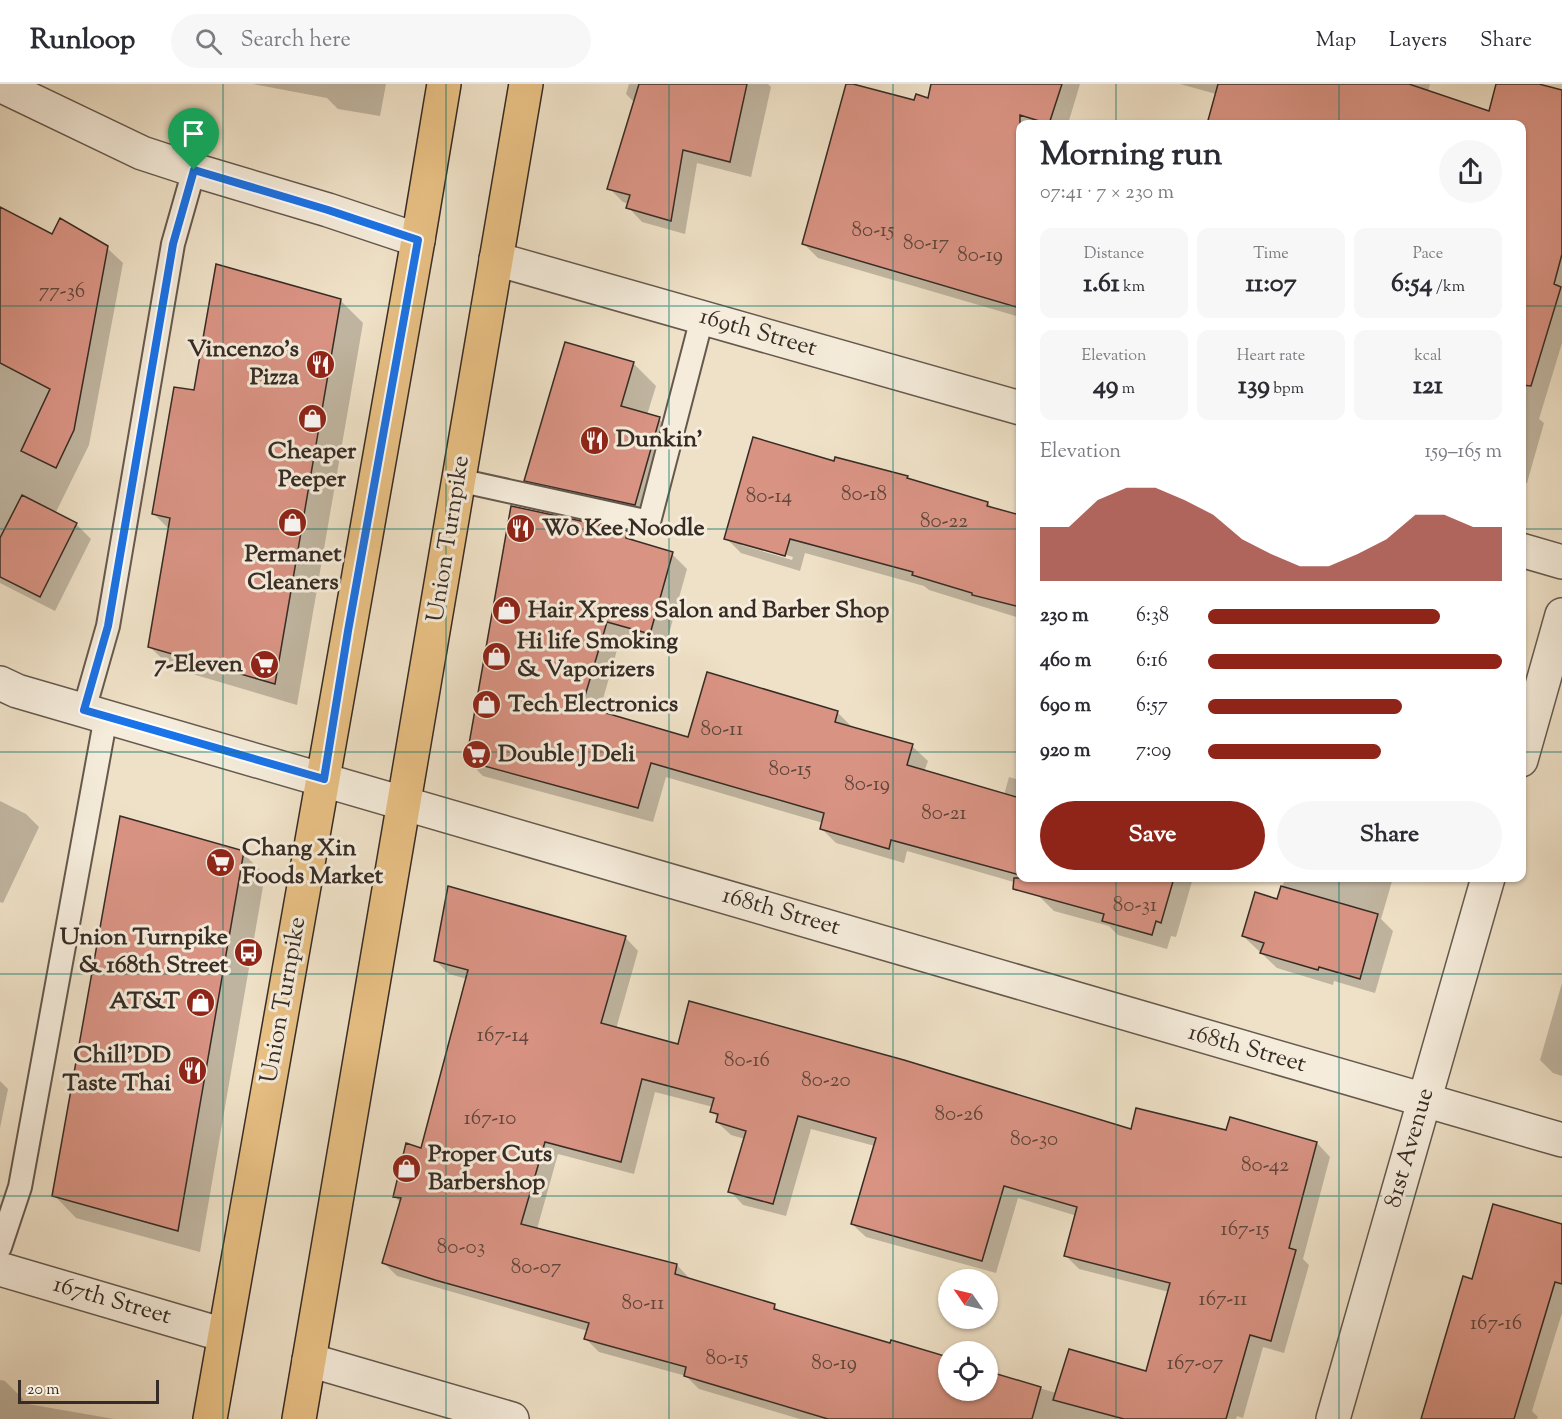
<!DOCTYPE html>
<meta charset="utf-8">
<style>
body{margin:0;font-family:"Sorts Mill Goudy",serif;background:#f7f7f7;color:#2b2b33;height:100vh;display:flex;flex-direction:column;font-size:22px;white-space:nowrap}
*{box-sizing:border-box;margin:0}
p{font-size:20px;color:#7c7c81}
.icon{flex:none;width:33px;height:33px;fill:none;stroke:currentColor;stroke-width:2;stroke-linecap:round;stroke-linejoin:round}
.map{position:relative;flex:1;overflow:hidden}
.sheet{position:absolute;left:1016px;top:36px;width:510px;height:762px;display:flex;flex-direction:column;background:#fff;border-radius:12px;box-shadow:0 2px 4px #0004}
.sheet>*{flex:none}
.needle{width:39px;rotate:304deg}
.tools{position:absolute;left:938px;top:1185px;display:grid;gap:12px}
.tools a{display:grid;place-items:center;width:60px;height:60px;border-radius:50%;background:#fff;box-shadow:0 2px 4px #0004;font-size:30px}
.scale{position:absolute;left:18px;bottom:15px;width:141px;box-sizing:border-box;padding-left:6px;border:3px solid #372c25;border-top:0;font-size:16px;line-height:21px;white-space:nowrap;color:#372c25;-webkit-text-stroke:4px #f5ecdb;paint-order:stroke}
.pin{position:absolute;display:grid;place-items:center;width:51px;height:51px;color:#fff;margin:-62px -26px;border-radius:50% 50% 50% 0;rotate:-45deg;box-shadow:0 0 6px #0007}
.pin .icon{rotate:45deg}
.round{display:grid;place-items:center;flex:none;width:63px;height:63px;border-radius:32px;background:#f7f7f7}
.headline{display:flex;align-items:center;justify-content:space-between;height:102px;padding:0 24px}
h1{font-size:33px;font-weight:700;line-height:45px}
.figures{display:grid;grid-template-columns:repeat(3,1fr);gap:9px;height:102px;padding:6px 24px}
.figures div{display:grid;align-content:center;border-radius:12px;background:#f7f7f7;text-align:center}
.figures b{font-size:26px;font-weight:700}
.figures small{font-size:16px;font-weight:400}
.figures p{font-size:16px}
.chart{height:168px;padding:12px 24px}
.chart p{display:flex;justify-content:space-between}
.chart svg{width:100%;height:108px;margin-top:6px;fill:#8f2418;opacity:.7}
.action{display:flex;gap:12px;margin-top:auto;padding:12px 24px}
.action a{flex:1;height:69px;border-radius:36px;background:#8f2418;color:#fff;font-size:24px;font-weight:700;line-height:69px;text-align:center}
.action a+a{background:#f7f7f7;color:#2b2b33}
ul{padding:0 24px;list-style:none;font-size:20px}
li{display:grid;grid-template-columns:96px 72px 1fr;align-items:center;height:45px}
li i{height:15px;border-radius:8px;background:#8f2418}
header{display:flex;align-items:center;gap:36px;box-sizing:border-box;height:84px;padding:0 30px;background:#fff;border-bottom:2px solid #e1e1e2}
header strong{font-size:28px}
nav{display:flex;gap:33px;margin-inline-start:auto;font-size:21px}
.search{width:420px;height:54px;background:#f7f7f7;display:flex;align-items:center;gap:15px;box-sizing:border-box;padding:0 21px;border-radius:33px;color:#7c7c81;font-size:22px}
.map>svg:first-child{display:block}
</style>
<header>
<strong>Runloop</strong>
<div class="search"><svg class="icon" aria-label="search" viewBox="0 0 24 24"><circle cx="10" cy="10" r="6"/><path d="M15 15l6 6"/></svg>Search here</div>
<nav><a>Map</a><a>Layers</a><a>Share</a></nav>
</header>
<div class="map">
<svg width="1562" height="1335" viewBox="0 0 1562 1335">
<rect width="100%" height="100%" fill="#efe1c7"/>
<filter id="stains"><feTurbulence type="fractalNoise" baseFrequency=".00333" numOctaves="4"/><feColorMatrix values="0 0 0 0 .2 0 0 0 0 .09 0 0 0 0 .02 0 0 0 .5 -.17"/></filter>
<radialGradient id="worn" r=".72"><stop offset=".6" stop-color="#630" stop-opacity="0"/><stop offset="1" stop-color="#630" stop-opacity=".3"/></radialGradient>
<path fill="#0003" fill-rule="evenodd" d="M 253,0 L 386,0 L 380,32 L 338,25 L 327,14 Z
M 629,0 L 768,0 L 771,3 L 751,93 L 697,79 L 685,150 L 642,138 L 628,123 L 629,120 L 623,118 L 609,104 L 635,19 L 626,10 Z
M 931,0 L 1080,0 L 1068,40 L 1020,40 L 1020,233 L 818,174 L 804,160 L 915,18 L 927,15 Z
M 1180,0 L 1430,0 L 1428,8 L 1490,29 L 1498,0 L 1510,0 L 1562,8 L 1562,259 L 1539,335 L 1544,339 L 1527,399 L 1521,398 L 1521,40 L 1325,40 Z
M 0,125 L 53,152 L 107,164 L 123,179 L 89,361 L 55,430 L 76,440 L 91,455 L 55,527 L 0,499 Z
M 340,216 L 363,239 L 297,621 L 172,584 L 149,562 L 169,445 L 154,430 L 195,308 Z
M 633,279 L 656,302 L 647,331 L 659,335 L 681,357 L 657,442 L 548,419 L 526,396 Z
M 835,378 L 907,394 L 909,396 L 988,419 L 994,426 L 1020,432 L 1020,534 L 929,506 L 924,502 L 805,469 L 800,487 L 741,469 L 726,454 ZM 741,458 L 793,473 L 792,476 L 741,461 Z
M 627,449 L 638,459 L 672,470 L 687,485 L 665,564 L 621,552 L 599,629 L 690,655 L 837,628 L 852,643 L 912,662 L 928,677 L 924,688 L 1004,711 L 1009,693 L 1020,696 L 1020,794 L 1193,794 L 1176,853 L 1171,852 L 1167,865 L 1118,851 L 1109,842 L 1054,827 L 1039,812 L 1041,806 L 907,767 L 904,779 L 836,759 L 821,744 L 823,739 L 666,693 L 653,738 L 483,692 L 468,677 Z
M 0,717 L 26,730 L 39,743 L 3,819 L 0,818 Z
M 243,769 L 265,791 L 200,1168 L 76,1134 L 54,1111 Z
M 1285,794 L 1393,794 L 1381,835 L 1393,847 L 1375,909 L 1334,897 L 1333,901 L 1277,884 L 1243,852 L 1278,817 Z
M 625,853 L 638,867 L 616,945 L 679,962 L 1132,1046 L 1227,1048 L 1317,1059 L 1330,1073 L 1303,1175 L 1309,1181 L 1284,1269 L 1263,1263 L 1243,1334 L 1237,1332 L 1236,1335 L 800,1335 L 699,1305 L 686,1292 L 599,1268 L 586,1255 L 588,1247 L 397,1192 L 384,1179 L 401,1119 L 394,1112 L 422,1066 L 467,895 L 449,890 L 436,877 ZM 655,1008 L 713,1023 L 712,1027 L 718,1034 L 717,1038 L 731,1051 L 745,1055 L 730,1107 L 743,1121 L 786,1132 L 811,1045 L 875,1062 L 852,1140 L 866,1153 L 996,1189 L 1018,1114 L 1077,1132 L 1066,1172 L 1079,1185 L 1169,1208 L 1147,1289 L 1056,1309 L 987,1288 L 987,1306 L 948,1306 L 948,1275 L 891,1261 L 781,1228 L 774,1222 L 690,1195 L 677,1181 L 537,1145 L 558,1070 L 634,1090 Z
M 1562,899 L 1562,992 L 1553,989 L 1540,976 Z
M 0,997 L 8,1005 L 0,1044 Z
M 1562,1141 L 1562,1229 L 1532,1327 L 1538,1333 L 1537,1335 L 1422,1335 L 1473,1197 Z
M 0,1296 L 5,1297 L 23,1315 L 22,1319 L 114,1335 L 0,1335 Z"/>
<path fill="#d99383" stroke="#372c25" stroke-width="1.5" d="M 639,0 L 747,0 L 730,78 L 683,66 L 671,137 L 626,124 L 630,111 L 607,105 Z
M 846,0 L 853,0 L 914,16 L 916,10 L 928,14 L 931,0 L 1062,0 L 1049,40 L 1020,31 L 1020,224 L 802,160 Z
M 1218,0 L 1409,0 L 1489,27 L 1496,0 L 1539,0 L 1562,6 L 1562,170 L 1554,200 L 1561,203 L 1531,302 L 1521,301 L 1521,40 L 1207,40 Z
M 0,123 L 52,150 L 60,134 L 108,162 L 74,346 L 56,384 L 21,367 L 50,305 L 0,279 Z
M 216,180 L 341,215 L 275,600 L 148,563 L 170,434 L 152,430 L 174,303 L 194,306 Z
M 565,258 L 634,278 L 621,322 L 660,333 L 635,421 L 524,397 Z
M 753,353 L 834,377 L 835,373 L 908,392 L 907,394 L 988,418 L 987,422 L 1020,431 L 1020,523 L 972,511 L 972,509 L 912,491 L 913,488 L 790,455 L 785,472 L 724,455 Z
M 22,411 L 77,439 L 40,513 L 0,493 L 0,454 Z
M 511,422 L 628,447 L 626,454 L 673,468 L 650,550 L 607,538 L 582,622 L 688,653 L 707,588 L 838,627 L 835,638 L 913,660 L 907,681 L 1020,714 L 1020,791 L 891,756 L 889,765 L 820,745 L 824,729 L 651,679 L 638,724 L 466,677 Z
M 120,732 L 244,767 L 178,1147 L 52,1112 Z
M 1014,794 L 1174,794 L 1161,839 L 1156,837 L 1152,851 L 1102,837 L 1104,830 L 1013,805 Z
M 448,802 L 626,852 L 601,939 L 678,960 L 689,917 L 904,976 L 1131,1045 L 1136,1024 L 1226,1046 L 1230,1033 L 1317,1058 L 1289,1164 L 1296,1166 L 1271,1257 L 1250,1251 L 1226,1335 L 1124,1335 L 1053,1316 L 1069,1265 L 1146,1287 L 1170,1199 L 1064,1172 L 1077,1123 L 1004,1102 L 982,1177 L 851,1140 L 876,1054 L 798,1032 L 773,1120 L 728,1108 L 746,1047 L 716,1038 L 718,1030 L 710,1028 L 714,1014 L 642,995 L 621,1078 L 545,1058 L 521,1140 L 677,1180 L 675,1190 L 775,1220 L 774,1225 L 890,1259 L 891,1256 L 948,1273 L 948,1306 L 987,1306 L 987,1287 L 1041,1303 L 1032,1335 L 828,1335 L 684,1292 L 686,1283 L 584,1255 L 589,1239 L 435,1196 L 382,1179 L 401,1114 L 393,1113 L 406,1059 L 421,1064 L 468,886 L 434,877 Z
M 1281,802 L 1378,830 L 1360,895 L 1319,883 L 1318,886 L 1260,869 L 1264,859 L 1242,852 L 1255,808 L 1277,815 Z
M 1493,1120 L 1562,1140 L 1562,1200 L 1555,1198 L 1514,1335 L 1421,1335 L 1463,1192 L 1472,1195 Z"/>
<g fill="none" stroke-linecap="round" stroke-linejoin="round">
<defs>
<path id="service" d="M 458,396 L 649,438 L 702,234
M 84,626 L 108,542 L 173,160 L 194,86
M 0,1163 L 20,1103 L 106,632"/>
<path id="minor" d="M 0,1 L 142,69 L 194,86 L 328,126 L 418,156
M 496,175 L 1020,324
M 1521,466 L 1562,478
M 0,599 L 17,607 L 1562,1056
M 1521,676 L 1562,531
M 0,1185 L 224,1251
M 309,1276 L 512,1335
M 1333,1335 L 1488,794"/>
<path id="primary" d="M 210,1335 L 418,156 L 444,0
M 299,1335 L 526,0"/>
</defs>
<use href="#service" stroke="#65594e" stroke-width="26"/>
<use href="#minor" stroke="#65594e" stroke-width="36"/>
<use href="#primary" stroke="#372c25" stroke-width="36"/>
<use href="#service" stroke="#f5ecdb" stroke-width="22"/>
<use href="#minor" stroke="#f5ecdb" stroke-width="33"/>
<use href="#primary" stroke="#e8c084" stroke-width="33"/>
</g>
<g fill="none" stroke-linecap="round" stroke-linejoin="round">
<defs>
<path id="route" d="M 194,86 L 328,126 L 418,156 L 348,547 L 324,695 L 84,626 L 108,542 L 173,160 Z"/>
</defs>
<use href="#route" stroke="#fff" stroke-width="12"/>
<use href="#route" stroke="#1a73e8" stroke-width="8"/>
</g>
<path fill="none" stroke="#0f766e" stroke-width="1.5" stroke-opacity="0.55" d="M 223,0 L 223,1335M 446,0 L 446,1335M 669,0 L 669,1335M 893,0 L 893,1335M 1116,0 L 1116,40M 1339,0 L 1339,40M 0,222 L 1020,222M 1521,222 L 1562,222M 0,445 L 1020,445M 1521,445 L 1562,445M 0,668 L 1020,668M 1521,668 L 1562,668M 1116,794 L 1116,1335M 1339,794 L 1339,1335M 0,890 L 1562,890M 0,1112 L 1562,1112"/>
<defs>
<symbol id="restaurant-disc" viewBox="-11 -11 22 22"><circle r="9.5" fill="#8f2418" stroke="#f5ecdb"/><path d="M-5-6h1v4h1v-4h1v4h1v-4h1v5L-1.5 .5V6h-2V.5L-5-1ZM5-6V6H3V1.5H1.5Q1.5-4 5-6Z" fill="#fff"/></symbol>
<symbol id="shop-disc" viewBox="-11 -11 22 22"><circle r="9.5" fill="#8f2418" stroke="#f5ecdb"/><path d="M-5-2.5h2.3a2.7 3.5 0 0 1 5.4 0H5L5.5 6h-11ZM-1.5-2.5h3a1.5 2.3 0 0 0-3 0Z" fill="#fff"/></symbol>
<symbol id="supermarket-disc" viewBox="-11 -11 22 22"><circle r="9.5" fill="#8f2418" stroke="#f5ecdb"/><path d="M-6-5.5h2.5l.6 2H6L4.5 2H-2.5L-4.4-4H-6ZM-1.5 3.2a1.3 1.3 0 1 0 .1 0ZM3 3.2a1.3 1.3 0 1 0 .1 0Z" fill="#fff"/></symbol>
<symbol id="bus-disc" viewBox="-11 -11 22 22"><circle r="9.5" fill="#8f2418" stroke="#f5ecdb"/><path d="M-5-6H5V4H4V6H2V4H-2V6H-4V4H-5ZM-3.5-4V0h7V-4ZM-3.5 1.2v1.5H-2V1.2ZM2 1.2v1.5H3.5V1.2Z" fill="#fff"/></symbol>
</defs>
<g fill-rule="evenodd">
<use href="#restaurant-disc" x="304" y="264" width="33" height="33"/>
<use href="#shop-disc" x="296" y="318" width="33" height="33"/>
<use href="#restaurant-disc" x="578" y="340" width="33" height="33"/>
<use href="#shop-disc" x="276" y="422" width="33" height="33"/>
<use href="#restaurant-disc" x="504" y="428" width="33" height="33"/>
<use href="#shop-disc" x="490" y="510" width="33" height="33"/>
<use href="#shop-disc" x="480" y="556" width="33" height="33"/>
<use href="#supermarket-disc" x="248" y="564" width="33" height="33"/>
<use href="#shop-disc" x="470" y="604" width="33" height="33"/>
<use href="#supermarket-disc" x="460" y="654" width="33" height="33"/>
<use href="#supermarket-disc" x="204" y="762" width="33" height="33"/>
<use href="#bus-disc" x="232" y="852" width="33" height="33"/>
<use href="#shop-disc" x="184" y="902" width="33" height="33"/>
<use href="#restaurant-disc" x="176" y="970" width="33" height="33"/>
<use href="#shop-disc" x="390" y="1068" width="33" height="33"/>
</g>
<g text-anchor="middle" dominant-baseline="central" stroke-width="6" stroke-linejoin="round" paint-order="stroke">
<g font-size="21" fill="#60463c">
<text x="873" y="147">80-15</text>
<text x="926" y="160">80-17</text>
<text x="980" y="172">80-19</text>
<text x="62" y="208">77-36</text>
<text x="864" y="411">80-18</text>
<text x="769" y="413">80-14</text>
<text x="944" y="438">80-22</text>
<text x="722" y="646">80-11</text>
<text x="790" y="686">80-15</text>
<text x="867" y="701">80-19</text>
<text x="944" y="730">80-21</text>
<text x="1135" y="822">80-31</text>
<text x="503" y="952">167-14</text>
<text x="747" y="977">80-16</text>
<text x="826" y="997">80-20</text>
<text x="959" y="1031">80-26</text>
<text x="490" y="1035">167-10</text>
<text x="1034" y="1056">80-30</text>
<text x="1265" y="1082">80-42</text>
<text x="1245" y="1146">167-15</text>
<text x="461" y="1164">80-03</text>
<text x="536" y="1184">80-07</text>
<text x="1223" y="1216">167-11</text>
<text x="643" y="1220">80-11</text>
<text x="1496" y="1240">167-16</text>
<text x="727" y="1275">80-15</text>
<text x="834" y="1280">80-19</text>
<text x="1195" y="1280">167-07</text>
</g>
<g font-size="24" fill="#372c25" stroke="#f5ecdb">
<text transform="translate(758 249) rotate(16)">169th Street</text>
<text transform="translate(449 455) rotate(-81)">Union Turnpike</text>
<text transform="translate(781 828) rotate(16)">168th Street</text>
<text transform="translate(284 916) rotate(-80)">Union Turnpike</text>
<text transform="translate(1247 965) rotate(16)">168th Street</text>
<text transform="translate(1410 1064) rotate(-74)">81st Avenue</text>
<text transform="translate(112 1217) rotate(16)">167th Street</text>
</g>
<g font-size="24" font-weight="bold" fill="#372c25" stroke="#f5ecdb" text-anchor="start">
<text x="299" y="266" text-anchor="end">Vincenzo's<tspan x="299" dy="28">Pizza</tspan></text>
<text x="616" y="356">Dunkin'</text>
<text x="312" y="368" text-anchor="middle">Cheaper<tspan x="312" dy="28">Peeper</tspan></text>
<text x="542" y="445">Wo Kee Noodle</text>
<text x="293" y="471" text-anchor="middle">Permanet<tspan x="293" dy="28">Cleaners</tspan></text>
<text x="528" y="527">Hair Xpress Salon and Barber Shop</text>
<text x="517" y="558">Hi life Smoking<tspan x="517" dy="28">&amp; Vaporizers</tspan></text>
<text x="243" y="581" text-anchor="end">7-Eleven</text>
<text x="508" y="621">Tech Electronics</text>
<text x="498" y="671">Double J Deli</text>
<text x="242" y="765">Chang Xin<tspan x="242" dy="28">Foods Market</tspan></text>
<text x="228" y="854" text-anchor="end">Union Turnpike<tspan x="228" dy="28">&amp; 168th Street</tspan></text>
<text x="180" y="918" text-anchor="end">AT&amp;T</text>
<text x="171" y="972" text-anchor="end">Chill'DD<tspan x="171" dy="28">Taste Thai</tspan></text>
<text x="428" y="1071">Proper Cuts<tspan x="428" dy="28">Barbershop</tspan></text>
</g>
</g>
<rect width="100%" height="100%" filter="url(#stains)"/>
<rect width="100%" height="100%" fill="url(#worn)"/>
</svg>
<div class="tools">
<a><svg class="needle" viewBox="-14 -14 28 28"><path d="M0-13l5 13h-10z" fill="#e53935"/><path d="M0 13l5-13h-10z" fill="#7c7c81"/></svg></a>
<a><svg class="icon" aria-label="locate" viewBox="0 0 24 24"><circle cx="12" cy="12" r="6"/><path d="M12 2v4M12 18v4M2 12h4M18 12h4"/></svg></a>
</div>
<div class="scale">20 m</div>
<div class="pin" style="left:194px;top:86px;background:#1e9e55"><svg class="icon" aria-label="arrive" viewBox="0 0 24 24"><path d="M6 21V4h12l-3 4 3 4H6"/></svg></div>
<section class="sheet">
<div class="headline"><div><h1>Morning run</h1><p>07:41 · 7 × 230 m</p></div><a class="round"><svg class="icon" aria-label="share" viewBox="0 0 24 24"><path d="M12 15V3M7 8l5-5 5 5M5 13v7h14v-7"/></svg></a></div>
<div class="figures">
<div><p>Distance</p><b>1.61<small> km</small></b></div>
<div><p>Time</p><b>11:07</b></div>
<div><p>Pace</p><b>6:54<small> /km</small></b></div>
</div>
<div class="figures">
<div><p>Elevation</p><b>49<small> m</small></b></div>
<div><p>Heart rate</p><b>139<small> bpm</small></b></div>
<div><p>kcal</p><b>121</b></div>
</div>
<div class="chart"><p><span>Elevation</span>159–165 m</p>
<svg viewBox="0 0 160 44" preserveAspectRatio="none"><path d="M0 44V22L10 22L20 11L30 6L40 6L50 11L60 17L70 27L80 33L90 38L100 38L110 33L120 27L130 17L140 17L150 22L160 22V44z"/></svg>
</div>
<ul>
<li><b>230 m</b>6:38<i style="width:79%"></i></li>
<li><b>460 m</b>6:16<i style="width:100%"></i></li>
<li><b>690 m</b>6:57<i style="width:66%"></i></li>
<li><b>920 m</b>7:09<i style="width:59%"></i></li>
</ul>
<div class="action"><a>Save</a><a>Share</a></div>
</section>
</div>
